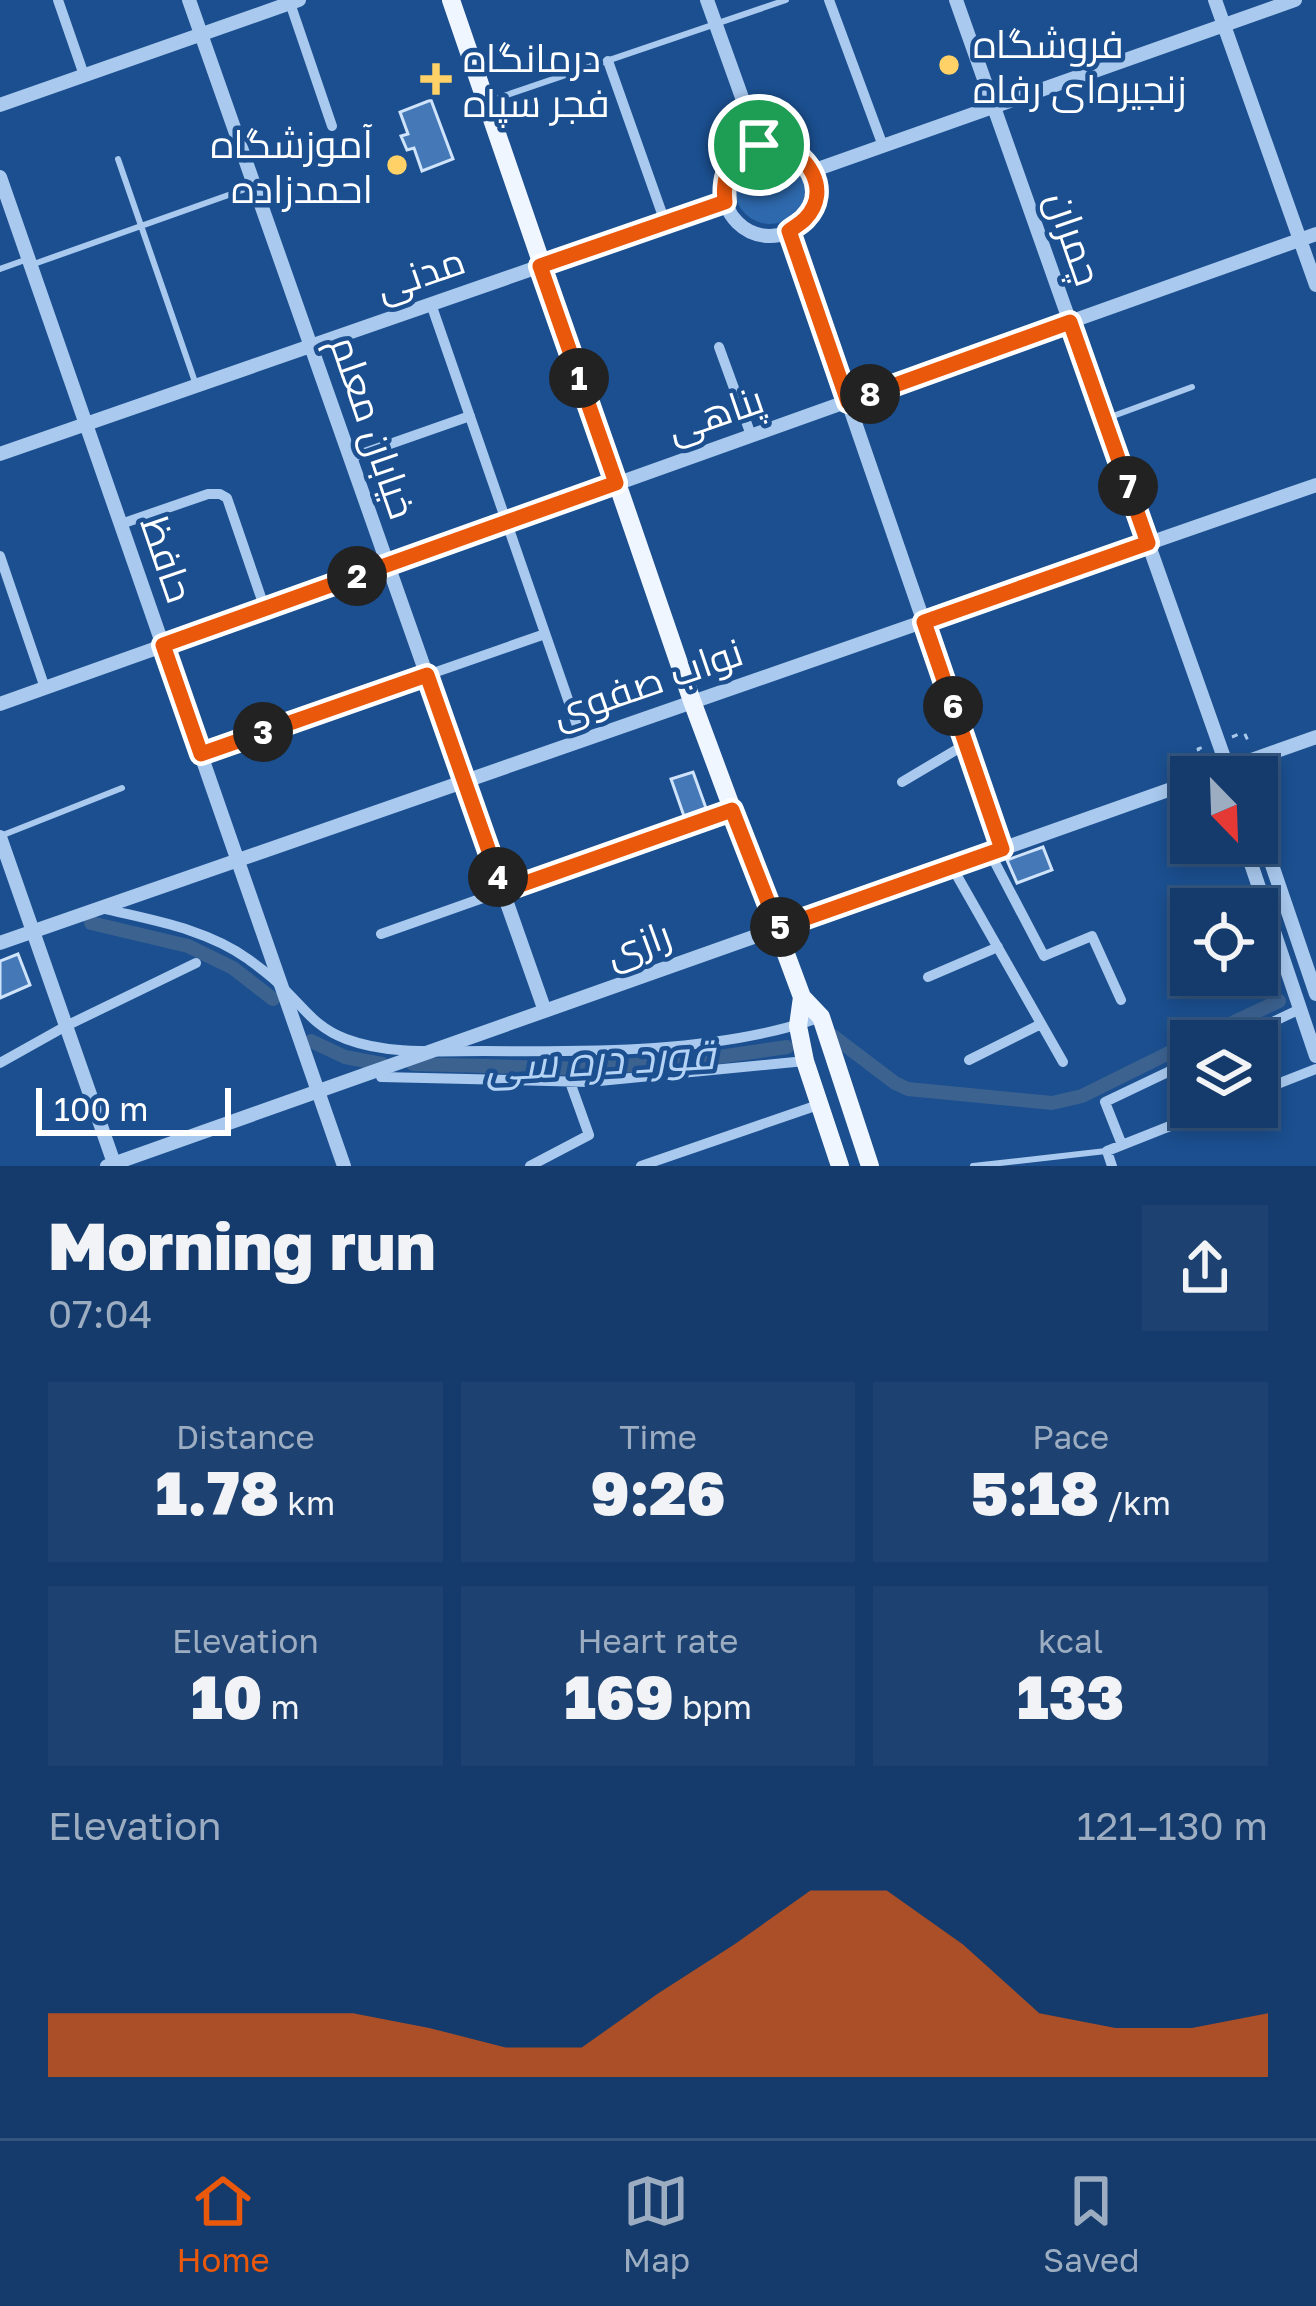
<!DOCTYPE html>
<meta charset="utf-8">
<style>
body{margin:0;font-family:"Golos Text",Cairo,sans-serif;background:#1d4271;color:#f1f3f6;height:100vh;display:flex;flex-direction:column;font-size:45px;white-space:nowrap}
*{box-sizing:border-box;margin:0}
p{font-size:39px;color:#9dadc1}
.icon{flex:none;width:66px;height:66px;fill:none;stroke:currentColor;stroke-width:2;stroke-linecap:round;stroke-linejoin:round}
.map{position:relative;height:1166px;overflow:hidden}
.sheet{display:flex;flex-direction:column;background:#143b6b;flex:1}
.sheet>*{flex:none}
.needle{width:78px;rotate:157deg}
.buttons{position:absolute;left:1170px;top:756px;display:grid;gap:24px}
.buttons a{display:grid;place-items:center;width:108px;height:108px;border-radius:0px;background:#143b6b;box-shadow:0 6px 18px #0003,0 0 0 3px #33557e;font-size:60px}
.scale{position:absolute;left:36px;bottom:30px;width:195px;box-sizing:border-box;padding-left:12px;border:6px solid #fff;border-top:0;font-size:33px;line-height:42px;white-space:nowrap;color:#fff;-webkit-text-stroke:9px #1b4f8f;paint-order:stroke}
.pin{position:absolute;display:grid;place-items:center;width:102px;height:102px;color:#fff;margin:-51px;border:6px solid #fff;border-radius:50%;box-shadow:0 3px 12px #0007}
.km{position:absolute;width:60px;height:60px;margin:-30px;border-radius:50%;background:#222;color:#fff;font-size:33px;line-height:60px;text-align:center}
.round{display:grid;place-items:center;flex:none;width:126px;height:126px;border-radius:0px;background:#1d4271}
.summary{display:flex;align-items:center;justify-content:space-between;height:204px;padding:0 48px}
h1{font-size:66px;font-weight:800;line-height:90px}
.metrics{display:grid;grid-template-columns:repeat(3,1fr);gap:18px;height:204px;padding:12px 48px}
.metrics div{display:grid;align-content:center;border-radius:0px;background:#1d4271;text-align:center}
.metrics b{font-size:60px;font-weight:800}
.metrics small{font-size:33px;font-weight:400}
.metrics p{font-size:33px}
.chart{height:336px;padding:24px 48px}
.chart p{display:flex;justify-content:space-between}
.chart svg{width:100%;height:216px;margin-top:12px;fill:#ea580c;opacity:.7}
.dock{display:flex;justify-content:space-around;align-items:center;height:168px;border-top:3px solid #33557e;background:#143b6b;font-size:33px;color:#9dadc1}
.dock a{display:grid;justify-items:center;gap:6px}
.dock .active{color:#ea580c}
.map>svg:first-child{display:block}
</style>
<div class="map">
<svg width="1316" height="1166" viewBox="0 0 1316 1166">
<rect width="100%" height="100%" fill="#1b4f8f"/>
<path fill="#2e69ad" d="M735 189a35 35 0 1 1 70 0a35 35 0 1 1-70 0Z"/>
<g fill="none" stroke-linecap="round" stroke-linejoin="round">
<path stroke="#3c6290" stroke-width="14" d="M 91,923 L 188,946 L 233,968 L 273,999
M 833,1036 L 895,1083 L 908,1089 L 1052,1103 L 1082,1096 L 1191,1042
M 311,1041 L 345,1057 L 382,1064
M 1194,1041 L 1279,1001
M 413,1064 L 588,1069 L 712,1058 L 787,1047"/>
</g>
<path fill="#4478b7" stroke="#cfe3fa" stroke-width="3" d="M 431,100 L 453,159 L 422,171 L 414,148 L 407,150 L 401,136 L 408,134 L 400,112 Z
M 693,772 L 706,808 L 684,816 L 671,779 Z
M 1043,847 L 1052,870 L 1017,883 L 1007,860 Z
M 18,954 L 30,985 L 0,998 L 0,961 Z"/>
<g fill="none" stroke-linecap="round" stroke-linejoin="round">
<path stroke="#a9c9ee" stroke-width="3" stroke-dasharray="6 9" stroke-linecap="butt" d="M 1232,737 L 1244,732 L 1250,745
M 1204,765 L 1198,749 L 1206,746"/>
<path stroke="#a9c9ee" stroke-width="6" d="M 489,101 L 786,0
M 118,159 L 195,382
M 31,265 L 251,187
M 0,269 L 25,260
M 1105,419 L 1192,387
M 3,835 L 122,788
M 973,1166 L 1106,1151"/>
<path stroke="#a9c9ee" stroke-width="10" d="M 58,0 L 84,75
M 829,0 L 883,146
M 290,3 L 332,126
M 608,61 L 665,222
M 431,304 L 582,740
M 719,347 L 751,435
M 350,458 L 470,416
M 121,524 L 208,494 L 220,494 L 227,498 L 265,609
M 0,556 L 45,688
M 201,754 L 545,634
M 902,782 L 966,744
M 990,853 L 1044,956 L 1092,936 L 1121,1000
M 952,867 L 1063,1062
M 101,908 C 150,920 205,928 248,959 C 260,968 273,977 283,988 C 305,1009 316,1028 346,1039 C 388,1055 440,1051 483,1051 C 589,1052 721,1053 821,1017
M 381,934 L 732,810
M 928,977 L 998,947
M 1233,1041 L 1300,1009
M 969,1060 L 1041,1024
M 0,1063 L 66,1026 L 196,963
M 381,1077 L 589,1082 L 805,1061
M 1257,1092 L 1316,1069
M 1122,1145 L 1105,1102 L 1191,1061
M 530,1166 L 589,1135 L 570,1082
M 641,1166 L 818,1105
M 1112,1166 L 1107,1151 L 1218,1107"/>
<path stroke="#a9c9ee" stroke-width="14" d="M 189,0 L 545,1011
M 707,0 L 759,145
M 956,0 L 1228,769 L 1228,777
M 1215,0 L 1316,285
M 0,105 L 299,0
M724 190a46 46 0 1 1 92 0a46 46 0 1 1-92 0Z
M 812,171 L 1295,0
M 0,177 L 344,1166
M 789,231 L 1002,849
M 0,454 L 725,202
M 0,704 L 1316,234
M 1204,777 L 1316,737
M 1257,821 L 1316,994
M 0,837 L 115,1166
M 1244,843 L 1316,1056
M 0,943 L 1316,485
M 107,1166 L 1191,782"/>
<path stroke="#f0f6ff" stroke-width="18" d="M 451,0 L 692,701 L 802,997 L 821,1017 L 870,1166
M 802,997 L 798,1026 L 805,1061 L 840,1166"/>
</g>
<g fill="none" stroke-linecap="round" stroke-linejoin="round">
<defs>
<path id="route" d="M 774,144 C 807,151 833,190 805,219 C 800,224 794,227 789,231 L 848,402 L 1070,322 L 1148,543 L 924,622 L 1002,849 L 778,928 L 732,810 L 503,891 L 427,675 L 201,754 L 163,645 L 616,483 L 540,266 L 725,202 C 721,165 739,147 774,144 Z"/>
</defs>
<use href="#route" stroke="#fff" stroke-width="24"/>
<use href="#route" stroke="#ea580c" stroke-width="15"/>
</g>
<g fill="#ffd166" stroke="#1b4f8f" stroke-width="4.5">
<circle cx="949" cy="65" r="12"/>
<path d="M430 61h12v12h12v12h-12v12h-12v-12h-12v-12h12z"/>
<circle cx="397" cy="165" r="12"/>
</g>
<g text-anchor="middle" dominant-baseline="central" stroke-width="9" stroke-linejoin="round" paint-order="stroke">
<g font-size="39" fill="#fff" stroke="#1b4f8f" text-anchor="start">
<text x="973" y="43">فروشگاه<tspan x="973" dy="45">زنجیره‌ای رفاه</tspan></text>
<text x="463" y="57">درمانگاه<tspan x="463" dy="45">فجر سپاه</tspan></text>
<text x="373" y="143" text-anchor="end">آموزشگاه<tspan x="373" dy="45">احمدزاده</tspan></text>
</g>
<g font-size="39" fill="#fff" stroke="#1b4f8f">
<text transform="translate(1075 238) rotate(71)">چمران</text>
<text transform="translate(420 273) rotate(-19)">مدنی</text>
<text transform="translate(715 413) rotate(-19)">پناهی</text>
<text transform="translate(374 427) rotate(71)">خیابان معلم</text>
<text transform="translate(168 559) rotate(71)">حافظ</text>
<text transform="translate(647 682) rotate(-19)">نواب صفوی</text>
<text transform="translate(638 943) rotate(-20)">رازی</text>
</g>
<g font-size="42" font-style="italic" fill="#b5d3f5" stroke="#1b4f8f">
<text transform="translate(600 1059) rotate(-3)">قورد دره سی</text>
</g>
</g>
</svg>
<div class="buttons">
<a><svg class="needle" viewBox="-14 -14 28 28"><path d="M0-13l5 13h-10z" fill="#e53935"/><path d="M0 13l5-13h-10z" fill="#9dadc1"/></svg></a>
<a><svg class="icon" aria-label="locate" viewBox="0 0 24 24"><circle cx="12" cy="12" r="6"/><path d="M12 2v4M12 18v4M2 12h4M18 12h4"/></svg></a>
<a><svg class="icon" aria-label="layers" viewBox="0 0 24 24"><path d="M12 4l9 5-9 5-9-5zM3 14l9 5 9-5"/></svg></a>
</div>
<div class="scale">100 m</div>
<div class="pin" style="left:759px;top:145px;background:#1e9e55"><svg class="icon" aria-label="arrive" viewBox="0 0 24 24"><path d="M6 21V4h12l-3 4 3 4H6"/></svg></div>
<b class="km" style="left:579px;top:378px">1</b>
<b class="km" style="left:357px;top:576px">2</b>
<b class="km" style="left:263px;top:732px">3</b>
<b class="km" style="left:498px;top:877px">4</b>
<b class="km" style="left:780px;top:927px">5</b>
<b class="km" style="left:953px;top:706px">6</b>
<b class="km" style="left:1128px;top:486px">7</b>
<b class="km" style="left:870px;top:394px">8</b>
</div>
<section class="sheet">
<div class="summary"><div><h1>Morning run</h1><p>07:04</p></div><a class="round"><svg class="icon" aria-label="share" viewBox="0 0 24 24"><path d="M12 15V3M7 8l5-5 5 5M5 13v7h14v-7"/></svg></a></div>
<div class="metrics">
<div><p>Distance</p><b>1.78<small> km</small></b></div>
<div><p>Time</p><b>9:26</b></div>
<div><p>Pace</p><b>5:18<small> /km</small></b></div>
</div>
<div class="metrics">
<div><p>Elevation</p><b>10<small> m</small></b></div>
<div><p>Heart rate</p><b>169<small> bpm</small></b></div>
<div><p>kcal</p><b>133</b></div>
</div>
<div class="chart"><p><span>Elevation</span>121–130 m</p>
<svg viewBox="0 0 160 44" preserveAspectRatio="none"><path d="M0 44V31L10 31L20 31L30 31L40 31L50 34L60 38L70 38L80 27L90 17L100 6L110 6L120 17L130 31L140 34L150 34L160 31V44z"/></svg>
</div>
</section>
<nav class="dock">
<a class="active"><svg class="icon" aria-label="home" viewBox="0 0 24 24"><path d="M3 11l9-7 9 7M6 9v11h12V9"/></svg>Home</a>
<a><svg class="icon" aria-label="map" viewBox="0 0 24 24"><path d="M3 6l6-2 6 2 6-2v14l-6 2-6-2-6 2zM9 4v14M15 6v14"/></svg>Map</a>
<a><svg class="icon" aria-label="saved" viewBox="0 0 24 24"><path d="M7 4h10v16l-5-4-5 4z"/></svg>Saved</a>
</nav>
